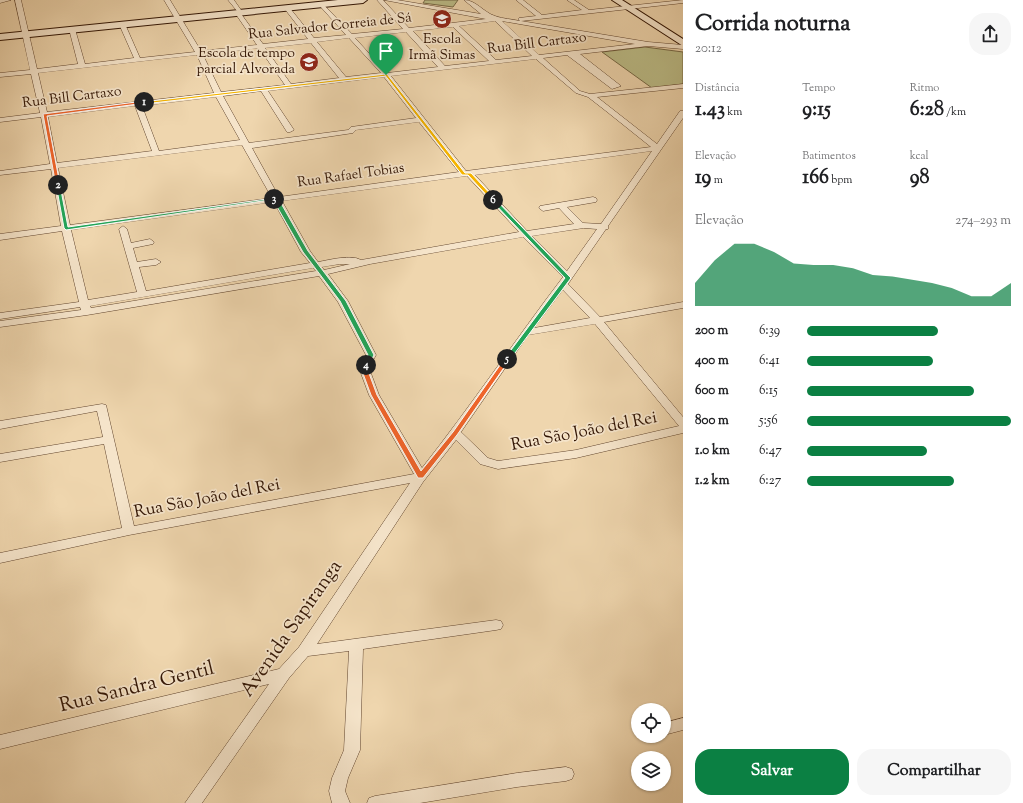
<!DOCTYPE html>
<html lang="pt">
<meta charset="utf-8">
<style>
body{margin:0;font-family:"Sorts Mill Goudy",serif;background:#f6f6f6;color:#202124;height:100vh;display:flex;flex-direction:column;font-size:15px;white-space:nowrap}
*{box-sizing:border-box;margin:0}
p{font-size:13px;color:#757577}
.icon{flex:none;width:22px;height:22px;fill:none;stroke:currentColor;stroke-width:2;stroke-linecap:round;stroke-linejoin:round}
.map{position:relative;flex:1;overflow:hidden}
.details{display:flex;flex-direction:column;background:#fff;width:340px}
.details>*{flex:none}
.controls{position:absolute;left:631px;top:703px;display:grid;gap:8px}
.controls a{display:grid;place-items:center;width:40px;height:40px;border-radius:50%;background:#fff;box-shadow:0 1px 3px #0004;font-size:20px}
.pin{position:absolute;display:grid;place-items:center;width:34px;height:34px;color:#fff;margin:-41px -17px;border-radius:50% 50% 50% 0;rotate:-45deg;box-shadow:0 0 4px #0007}
.pin .icon{rotate:45deg}
.km{position:absolute;width:20px;height:20px;margin:-10px;border-radius:50%;background:#222;color:#fff;font-size:11px;line-height:20px;text-align:center}
.round{display:grid;place-items:center;flex:none;width:42px;height:42px;border-radius:16px;background:#f6f6f6}
.headline{display:flex;align-items:center;justify-content:space-between;height:68px;padding:0 12px}
h1{font-size:22px;font-weight:700;line-height:30px}
.stats{display:grid;grid-template-columns:repeat(3,1fr);gap:6px;height:68px;padding:4px 12px}
.stats div{display:grid;align-content:center}
.stats b{font-size:20px;font-weight:700}
.stats small{font-size:11px;font-weight:400}
.stats p{font-size:11px}
.chart{height:112px;padding:8px 12px}
.chart p{display:flex;justify-content:space-between}
.chart svg{width:100%;height:72px;margin-top:4px;fill:#0b8043;opacity:.7}
.button{display:flex;gap:8px;margin-top:auto;padding:8px 12px}
.button a{flex:1;height:46px;border-radius:16px;background:#0b8043;color:#fff;font-size:16px;font-weight:700;line-height:46px;text-align:center}
.button a+a{background:#f6f6f6;color:#202124}
ul{padding:0 12px;list-style:none;font-size:13px}
li{display:grid;grid-template-columns:64px 48px 1fr;align-items:center;height:30px}
li i{height:10px;border-radius:5px;background:#0b8043}
main{display:flex;flex:1;min-height:0}
.map>svg:first-child{display:block}
</style>
<main>
<div class="map">
<svg width="683" height="803" viewBox="0 0 683 803">
<rect width="100%" height="100%" fill="#efd6ae"/>
<filter id="stains"><feTurbulence type="fractalNoise" baseFrequency=".005" numOctaves="4"/><feColorMatrix values="0 0 0 0 .2 0 0 0 0 .09 0 0 0 0 .02 0 0 0 .5 -.17"/></filter>
<radialGradient id="worn" r=".72"><stop offset=".6" stop-color="#630" stop-opacity="0"/><stop offset="1" stop-color="#630" stop-opacity=".3"/></radialGradient>
<path fill="#bcbd88" stroke="#776946" d="M 425,0 L 458,0 L 453,7 L 423,3 Z
M 645,47 L 683,52 L 683,84 L 652,88 L 602,52 Z"/>
<g fill="none" stroke-linecap="round" stroke-linejoin="round">
<defs>
<path id="minor" d="M 0,0 L 11,0 L 0,3 Z
M 15,0 L 21,0 L 37,69 L 78,64 L 69,29 L 72,27 L 75,29 L 85,64 L 134,58 L 119,24 L 122,22 L 125,24 L 140,58 L 195,52 L 164,0 L 170,0 L 201,51 L 257,45 L 235,13 L 237,11 L 228,0 L 234,0 L 241,10 L 239,11 L 263,44 L 308,39 L 284,8 L 287,6 L 289,7 L 314,38 L 346,35 L 319,5 L 318,4 L 321,2 L 352,34 L 403,29 L 377,0 L 383,0 L 409,28 L 486,19 L 384,0 L 397,0 L 481,14 L 464,0 C 476,0 483,12 495,16 C 503,19 512,19 520,21 L 518,19 L 519,18 L 536,16 L 516,0 L 523,0 L 542,15 L 582,10 L 567,0 L 574,0 L 589,10 L 683,0 L 683,3 L 521,21 L 648,42 L 683,45 L 683,49 L 648,46 L 580,54 L 621,86 L 612,89 L 567,55 L 543,58 L 580,91 L 590,94 L 683,84 L 683,88 L 597,97 L 657,144 L 680,111 L 683,111 L 683,118 L 608,226 L 608,229 L 606,229 L 568,284 L 600,317 L 683,302 L 683,308 L 604,322 L 683,417 L 683,433 L 576,458 L 498,469 L 480,464 L 456,440 L 423,482 L 317,644 L 496,620 L 501,621 L 503,625 L 501,629 L 496,630 L 363,649 L 360,750 L 348,778 L 345,791 L 350,803 L 332,803 L 329,791 L 332,778 L 344,750 L 349,651 L 308,656 L 289,678 L 202,803 L 185,803 L 269,684 L 0,749 L 0,735 L 279,669 L 299,647 L 410,483 L 129,535 L 0,563 L 0,553 L 122,528 L 104,444 L 0,462 L 0,454 L 103,437 L 97,411 L 0,429 L 0,421 L 102,404 L 106,405 L 134,526 L 414,474 L 369,395 L 359,368 L 366,355 L 338,302 L 319,276 L 87,315 L 0,327 L 0,321 L 81,310 L 80,307 L 0,319 L 0,313 L 79,302 L 62,231 L 0,240 L 0,234 L 61,226 L 51,169 L 0,175 L 0,171 L 50,164 L 41,117 L 0,122 L 0,118 L 40,113 L 31,74 L 0,77 L 0,73 L 30,70 ZM 495,21 L 532,56 L 496,60 L 459,26 ZM 502,21 L 635,44 L 539,55 ZM 453,27 L 489,61 L 445,66 L 413,31 ZM 406,32 L 438,67 L 387,73 L 355,38 ZM 349,38 L 381,73 L 346,77 L 317,42 ZM 311,43 L 339,78 L 291,84 L 265,48 ZM 259,48 L 285,85 L 221,92 L 203,55 ZM 197,55 L 214,93 L 47,112 L 38,73 ZM 536,59 L 576,93 L 588,97 L 606,111 L 651,147 L 466,171 L 391,76 ZM 384,77 L 416,118 L 351,127 L 348,130 L 249,143 L 223,96 L 261,91 L 287,132 L 290,132 L 294,130 L 268,91 ZM 216,97 L 240,140 L 159,151 L 142,106 ZM 135,106 L 152,151 L 57,163 L 48,117 ZM 419,122 L 459,172 L 279,197 L 252,148 L 353,133 L 356,130 ZM 242,145 L 272,198 L 70,225 L 58,168 ZM 652,151 L 601,224 L 583,223 L 567,207 L 596,202 L 597,200 L 596,198 L 593,197 L 540,206 L 539,208 L 543,211 L 559,208 L 574,224 L 527,231 L 475,175 ZM 467,176 L 519,232 L 361,260 C 352,254 329,260 318,262 L 310,251 L 282,201 ZM 274,202 L 301,252 L 310,263 L 146,291 L 139,267 L 156,265 L 161,262 L 156,259 L 137,262 L 133,248 L 153,244 L 154,242 L 150,239 L 131,243 L 127,229 L 123,226 L 119,229 L 137,292 L 88,300 L 71,230 ZM 584,228 L 597,229 L 567,271 L 532,236 ZM 523,237 L 563,277 C 515,340 471,406 422,468 L 379,395 L 369,368 L 376,355 L 348,301 L 328,274 L 370,264 ZM 340,264 L 350,264 L 324,270 L 322,267 ZM 313,268 L 316,271 L 91,308 L 90,306 ZM 563,290 L 590,318 L 534,328 ZM 595,324 L 679,426 L 576,450 L 498,461 L 488,458 L 461,432 L 528,335 Z
M 683,718 L 683,730 L 664,735 L 664,723 Z
M 566,767 L 572,769 L 574,774 L 572,779 L 566,781 L 517,787 L 420,803 L 367,803 L 369,798 L 375,796 L 517,773 Z"/>
<path id="secondary" d="M 338,0 L 367,0 L 363,3 L 0,40 L 0,34 Z
M 612,0 L 622,0 L 683,39 L 683,46 Z"/>
</defs>
<use href="#minor" stroke="#61452e" stroke-width="1"/>
<use href="#secondary" stroke="#321504" stroke-width="2"/>
<use href="#minor" fill="#f5e4ca" fill-rule="evenodd"/>
<use href="#secondary" fill="#f5e4ca" fill-rule="evenodd"/>
</g>
<path fill="#f5b400" stroke="#fff" d="M 386,74 L 387,76 L 144,104 L 142,102 Z"/>
<path fill="#f0652b" stroke="#fff" d="M 144,101 L 146,103 L 47,116 L 60,185 L 56,186 L 43,114 Z"/>
<path fill="#22a559" stroke="#fff" d="M 56,184 L 60,185 L 68,227 L 274,198 L 276,199 L 66,230 L 64,228 Z"/>
<path fill="#22a559" stroke="#fff" d="M 272,198 L 278,198 L 308,251 L 346,301 L 374,355 L 368,366 L 363,365 L 368,355 L 340,301 L 303,252 Z"/>
<path fill="#f0652b" stroke="#fff" d="M 505,358 L 510,359 L 457,435 L 423,478 L 418,478 L 371,395 L 361,368 L 364,363 L 369,365 L 367,368 L 377,395 L 421,471 L 453,432 Z"/>
<path fill="#22a559" stroke="#fff" d="M 492,199 L 495,199 L 571,278 L 509,361 L 507,361 L 504,359 L 505,358 L 565,278 L 492,201 Z"/>
<path fill="#f5b400" stroke="#fff" d="M 384,74 L 387,74 L 465,173 L 471,173 L 495,199 L 495,201 L 492,201 L 468,175 L 462,175 Z"/>
<defs>
<symbol id="school-disc" viewBox="-11 -11 22 22"><circle r="9.5" fill="#8f2418" stroke="#f5e4ca"/><path d="M0-5L7-2L0 1L-7-2ZM-4 1L0 2.5L4 1V4Q0 6-4 4Z" fill="#fff"/></symbol>
</defs>
<g fill-rule="evenodd">
<use href="#school-disc" x="431" y="8" width="22" height="22"/>
<use href="#school-disc" x="298" y="51" width="22" height="22"/>
</g>
<g text-anchor="middle" dominant-baseline="central" stroke-width="3.5" stroke-linejoin="round" paint-order="stroke">
<g font-size="14" fill="#321504" stroke="#f5e4ca">
<text transform="translate(330 27) rotate(-6)">Rua Salvador Correia de Sá</text>
<text transform="translate(537 44) rotate(-7)">Rua Bill Cartaxo</text>
<text transform="translate(72 98) rotate(-7)">Rua Bill Cartaxo</text>
<text transform="translate(351 176) rotate(-8)">Rua Rafael Tobias</text>
</g>
<g font-size="14" fill="#321504" stroke="#f5e4ca">
<text x="442" y="40">Escola<tspan x="442" dy="16">Irmã Simas</tspan></text>
<text x="295" y="54" text-anchor="end">Escola de tempo<tspan x="295" dy="16">parcial Alvorada</tspan></text>
</g>
<g font-size="17" fill="#321504" stroke="#f5e4ca">
<text transform="translate(584 432) rotate(-11)">Rua São João del Rei</text>
<text transform="translate(207 499) rotate(-11)">Rua São João del Rei</text>
</g>
<g font-size="20" fill="#321504" stroke="#f5e4ca">
<text transform="translate(292 629) rotate(-55)">Avenida Sapiranga</text>
<text transform="translate(137 688) rotate(-14)">Rua Sandra Gentil</text>
</g>
</g>
<rect width="100%" height="100%" filter="url(#stains)"/>
<rect width="100%" height="100%" fill="url(#worn)"/>
</svg>
<div class="controls">
<a><svg class="icon" aria-label="locate" viewBox="0 0 24 24"><circle cx="12" cy="12" r="6"/><path d="M12 2v4M12 18v4M2 12h4M18 12h4"/></svg></a>
<a><svg class="icon" aria-label="layers" viewBox="0 0 24 24"><path d="M12 4l9 5-9 5-9-5zM3 14l9 5 9-5"/></svg></a>
</div>
<div class="pin" style="left:386px;top:75px;background:#1e9e55"><svg class="icon" aria-label="arrive" viewBox="0 0 24 24"><path d="M6 21V4h12l-3 4 3 4H6"/></svg></div>
<b class="km" style="left:144px;top:102px">1</b>
<b class="km" style="left:58px;top:185px">2</b>
<b class="km" style="left:274px;top:199px">3</b>
<b class="km" style="left:366px;top:365px">4</b>
<b class="km" style="left:507px;top:359px">5</b>
<b class="km" style="left:493px;top:200px">6</b>
</div>
<section class="details">
<div class="headline"><div><h1>Corrida noturna</h1><p>20:12</p></div><a class="round"><svg class="icon" aria-label="share" viewBox="0 0 24 24"><path d="M12 15V3M7 8l5-5 5 5M5 13v7h14v-7"/></svg></a></div>
<div class="stats">
<div><p>Distância</p><b>1.43<small> km</small></b></div>
<div><p>Tempo</p><b>9:15</b></div>
<div><p>Ritmo</p><b>6:28<small> /km</small></b></div>
</div>
<div class="stats">
<div><p>Elevação</p><b>19<small> m</small></b></div>
<div><p>Batimentos</p><b>166<small> bpm</small></b></div>
<div><p>kcal</p><b>98</b></div>
</div>
<div class="chart"><p><span>Elevação</span>274–293 m</p>
<svg viewBox="0 0 160 44" preserveAspectRatio="none"><path d="M0 44V30L10 16L20 6L30 6L40 11L50 18L60 19L70 19L80 21L90 25L100 26L110 28L120 30L130 33L140 38L150 38L160 30V44z"/></svg>
</div>
<ul>
<li><b>200 m</b>6:39<i style="width:64%"></i></li>
<li><b>400 m</b>6:41<i style="width:62%"></i></li>
<li><b>600 m</b>6:15<i style="width:82%"></i></li>
<li><b>800 m</b>5:56<i style="width:100%"></i></li>
<li><b>1.0 km</b>6:47<i style="width:59%"></i></li>
<li><b>1.2 km</b>6:27<i style="width:72%"></i></li>
</ul>
<div class="button"><a>Salvar</a><a>Compartilhar</a></div>
</section>
</main>
